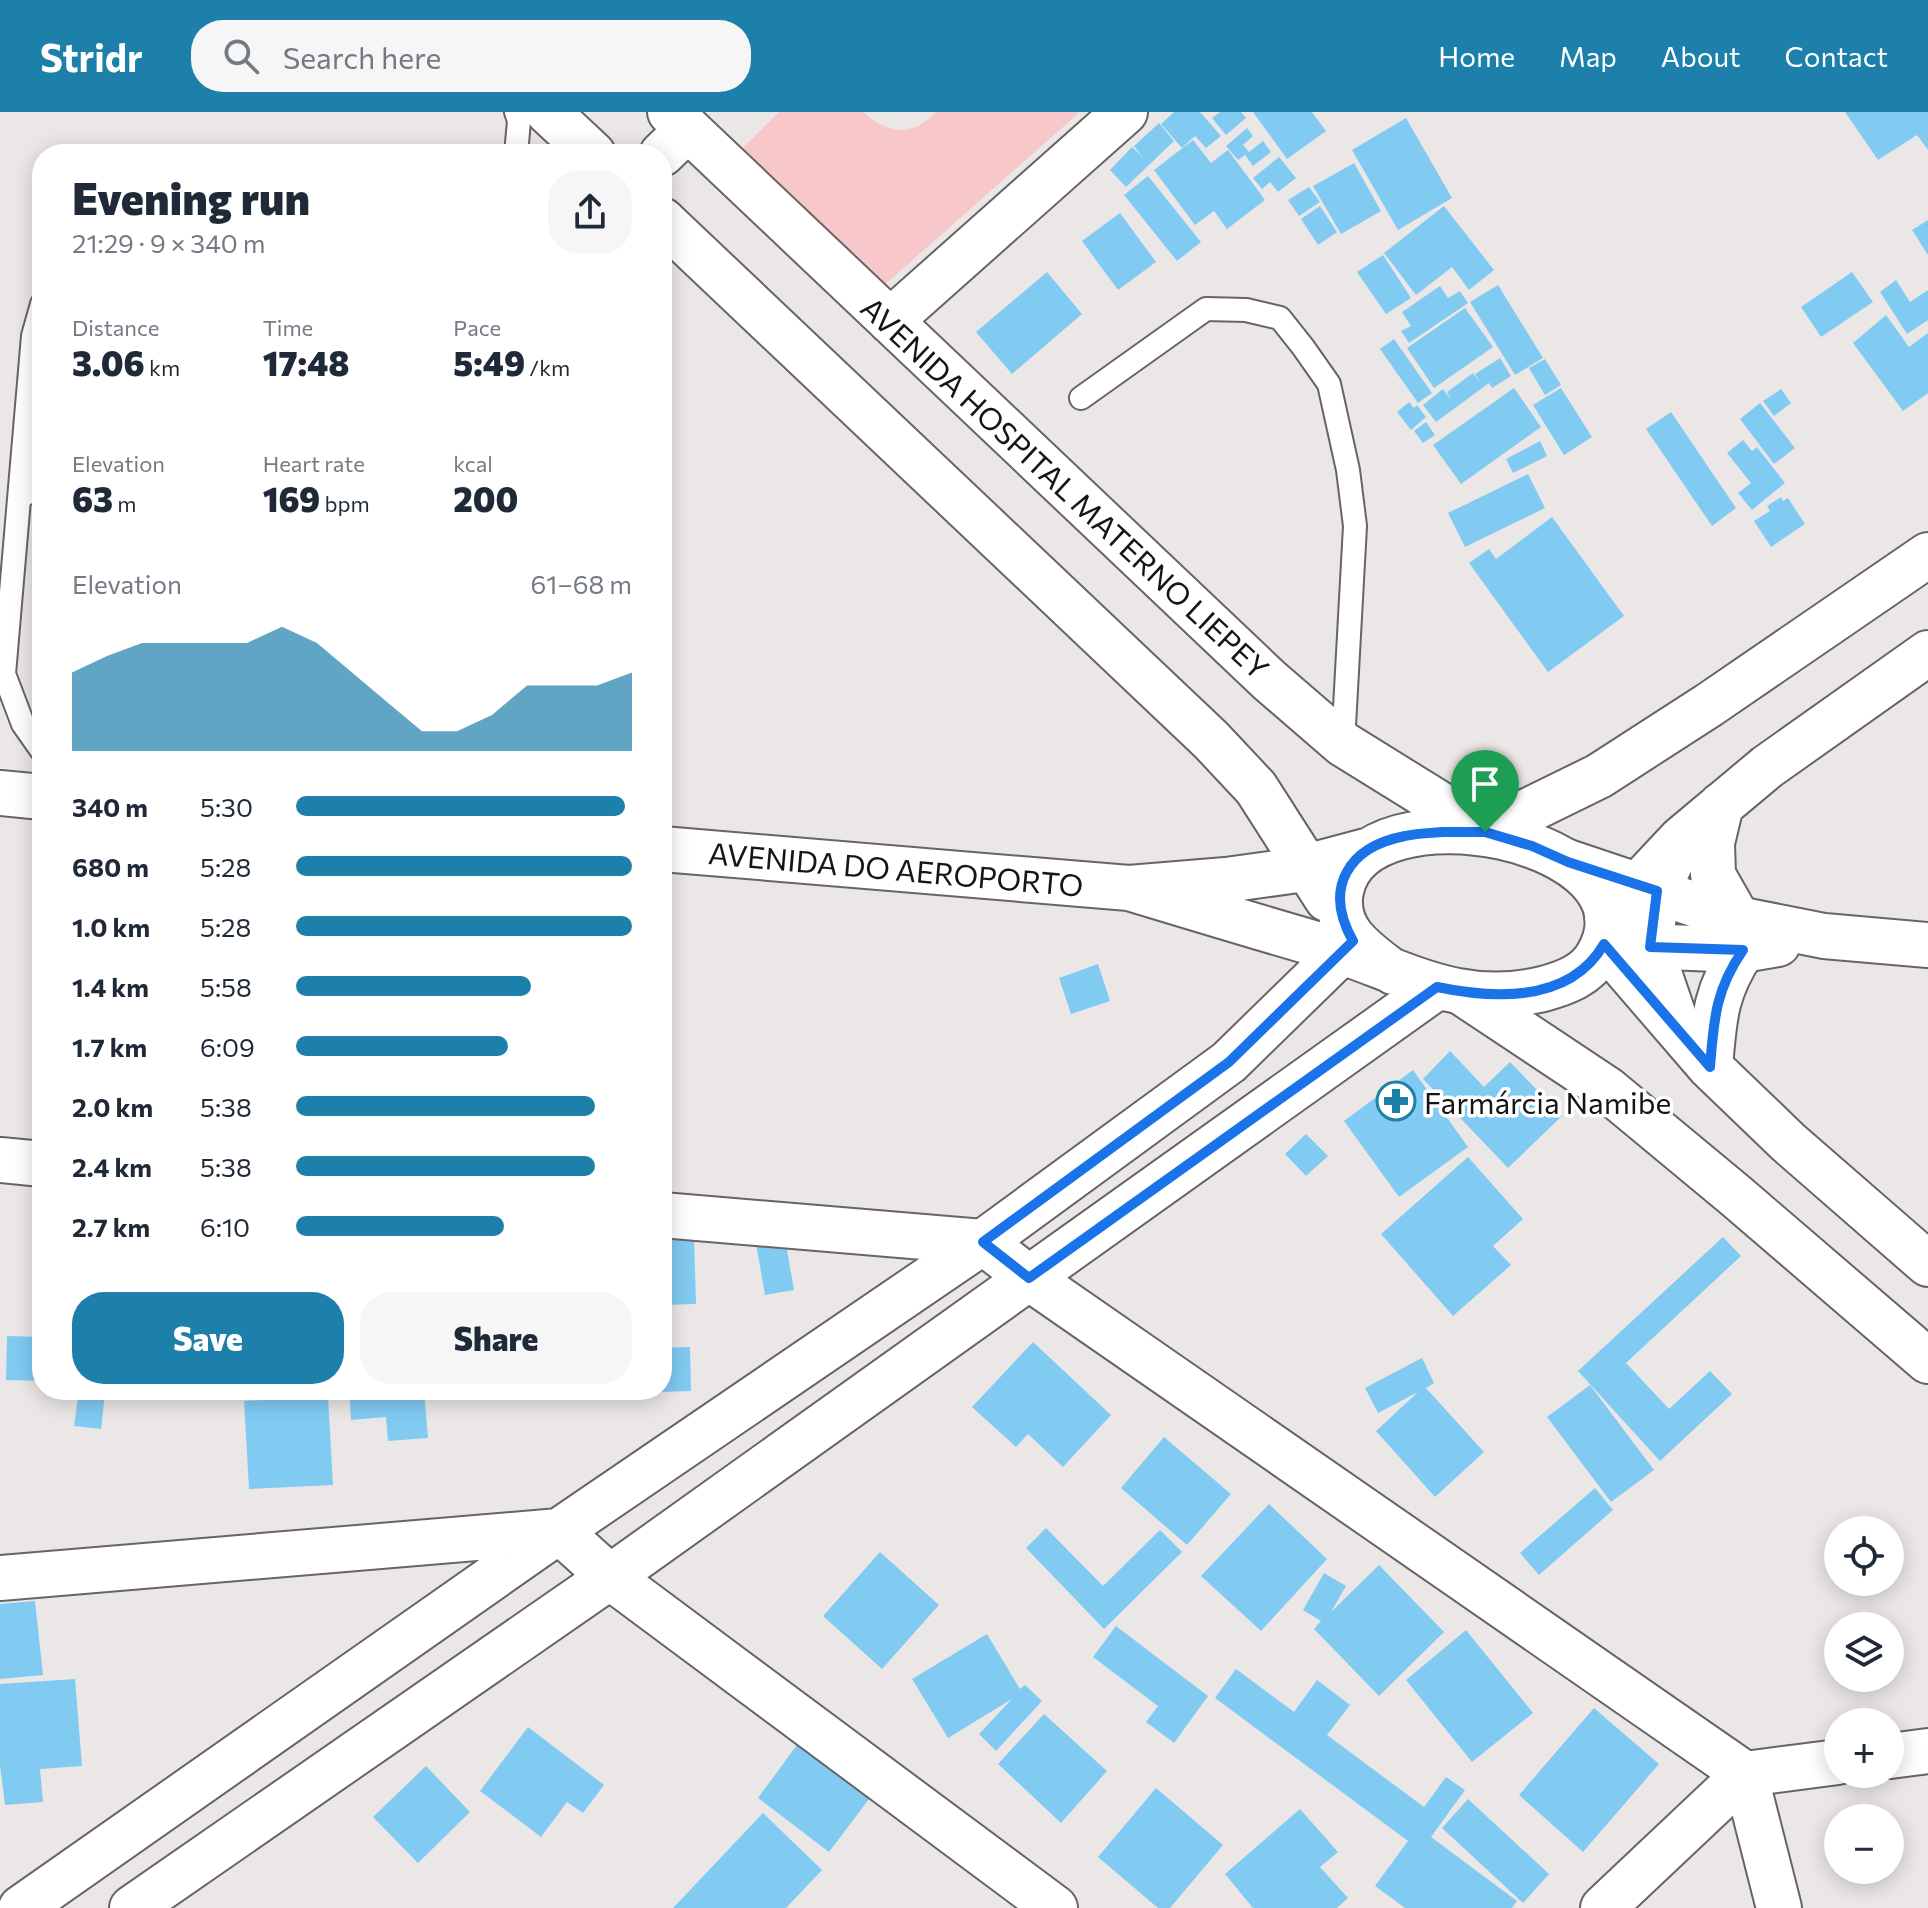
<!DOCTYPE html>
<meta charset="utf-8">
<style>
body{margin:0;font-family:Commissioner,sans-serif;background:#f6f6f7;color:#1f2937;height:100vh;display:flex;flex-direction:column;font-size:30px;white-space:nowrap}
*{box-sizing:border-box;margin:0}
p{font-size:26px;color:#747a83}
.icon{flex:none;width:44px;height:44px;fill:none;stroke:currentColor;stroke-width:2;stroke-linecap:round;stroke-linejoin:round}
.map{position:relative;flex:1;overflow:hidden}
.side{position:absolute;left:32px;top:32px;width:640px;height:1256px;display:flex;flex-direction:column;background:#fff;border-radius:32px;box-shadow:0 4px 20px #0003}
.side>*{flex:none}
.fabs{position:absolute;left:1824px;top:1404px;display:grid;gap:16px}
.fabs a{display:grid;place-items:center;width:80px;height:80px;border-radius:50%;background:#fff;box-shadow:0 4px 20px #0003;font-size:40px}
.pin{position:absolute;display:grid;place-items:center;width:68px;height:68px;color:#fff;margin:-82px -34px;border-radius:50% 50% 50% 0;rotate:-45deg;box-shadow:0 0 8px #0007}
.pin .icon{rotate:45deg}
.round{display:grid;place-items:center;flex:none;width:84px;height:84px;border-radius:32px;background:#f6f6f7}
.overview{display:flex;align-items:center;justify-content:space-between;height:136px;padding:0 40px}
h1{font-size:44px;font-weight:800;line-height:60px}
.stats{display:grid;grid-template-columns:repeat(3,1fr);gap:12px;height:136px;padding:8px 40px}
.stats div{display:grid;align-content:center}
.stats b{font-size:34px;font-weight:800}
.stats small{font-size:22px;font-weight:400}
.stats p{font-size:22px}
.chart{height:224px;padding:16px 40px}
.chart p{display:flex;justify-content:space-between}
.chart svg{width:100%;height:144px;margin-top:8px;fill:#1d80ab;opacity:.7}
.action{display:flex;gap:16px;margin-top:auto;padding:16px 40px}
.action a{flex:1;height:92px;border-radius:32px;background:#1d80ab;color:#fff;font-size:32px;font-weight:800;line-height:92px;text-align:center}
.action a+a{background:#f6f6f7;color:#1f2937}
ul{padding:0 40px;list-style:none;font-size:26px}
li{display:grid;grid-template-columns:128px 96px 1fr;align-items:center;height:60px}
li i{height:20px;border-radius:10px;background:#1d80ab}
header{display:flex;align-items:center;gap:48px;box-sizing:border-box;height:112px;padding:0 40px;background:#1d80ab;color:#fff}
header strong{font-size:38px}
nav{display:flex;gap:44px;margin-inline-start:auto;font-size:28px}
.search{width:560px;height:72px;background:#f6f6f7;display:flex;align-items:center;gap:20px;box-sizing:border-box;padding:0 28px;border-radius:32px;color:#747a83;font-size:30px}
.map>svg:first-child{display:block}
</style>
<header>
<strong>Stridr</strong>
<div class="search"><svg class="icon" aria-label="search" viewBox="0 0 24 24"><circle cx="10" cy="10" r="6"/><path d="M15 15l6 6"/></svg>Search here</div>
<nav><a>Home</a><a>Map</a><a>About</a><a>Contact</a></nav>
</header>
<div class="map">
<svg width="1928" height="1796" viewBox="0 0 1928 1796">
<rect width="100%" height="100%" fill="#ece7e7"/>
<path fill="#f7c7c9" d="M 779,0 L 863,0 C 888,22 911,26 936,0 L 1080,0 L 881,176 L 738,41 Z"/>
<path fill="#81cbf3" d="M 1174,0 L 1200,0 L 1221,24 L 1206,36 L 1195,24 L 1182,36 L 1161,12 Z
M 1220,0 L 1241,0 L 1246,6 L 1226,23 L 1212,6 Z
M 1253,0 L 1312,0 L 1326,19 L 1287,47 Z
M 1845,0 L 1928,0 L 1928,38 L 1917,23 L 1878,48 Z
M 1406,6 L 1452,86 L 1398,118 L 1352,38 Z
M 1159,11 L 1174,29 L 1126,75 L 1110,58 L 1132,35 L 1142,44 L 1134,34 Z
M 1247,16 L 1253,24 L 1243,33 L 1249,40 L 1263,29 L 1271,40 L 1253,54 L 1245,43 L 1238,48 L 1226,34 Z
M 1193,28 L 1211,51 L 1228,38 L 1265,88 L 1227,117 L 1214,99 L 1195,113 L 1154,58 Z
M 1279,45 L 1296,66 L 1278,80 L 1270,70 L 1262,77 L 1253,66 Z
M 1354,51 L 1381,99 L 1341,122 L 1313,74 Z
M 1148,64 L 1201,130 L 1177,149 L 1124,83 Z
M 1309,75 L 1320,90 L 1299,104 L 1288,88 Z
M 1320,94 L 1337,120 L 1318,133 L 1301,107 Z
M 1444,94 L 1494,158 L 1469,178 L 1452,155 L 1416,183 L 1384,141 Z
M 1120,101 L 1156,150 L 1118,178 L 1082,129 Z
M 1928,108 L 1928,143 L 1912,118 Z
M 1383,143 L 1411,186 L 1386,202 L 1357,160 Z
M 1047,160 L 1082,202 L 1012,262 L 976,220 Z
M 1852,160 L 1873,190 L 1821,225 L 1801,195 Z
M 1896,168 L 1910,190 L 1928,178 L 1928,208 L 1907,222 L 1880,180 Z
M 1498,173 L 1543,246 L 1515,263 L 1470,190 Z
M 1440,174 L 1448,186 L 1460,179 L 1468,191 L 1409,231 L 1401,219 L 1411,214 L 1402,200 Z
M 1465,196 L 1493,235 L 1434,276 L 1407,236 Z
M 1886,203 L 1909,235 L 1928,221 L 1928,281 L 1903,299 L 1853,231 Z
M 1394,227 L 1432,281 L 1418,291 L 1380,237 Z
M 1500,246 L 1511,264 L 1492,276 L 1489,271 L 1436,310 L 1423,293 L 1443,277 L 1451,288 L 1447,280 L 1473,261 L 1481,272 L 1475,262 Z
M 1545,247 L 1561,273 L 1545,283 L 1529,256 Z
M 1514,276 L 1541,315 L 1461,372 L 1433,333 Z
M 1561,276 L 1592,325 L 1564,343 L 1533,293 Z
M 1781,277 L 1791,291 L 1774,304 L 1763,289 Z
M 1409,290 L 1414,296 L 1417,293 L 1426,305 L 1411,318 L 1397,300 Z
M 1760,291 L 1795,336 L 1774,352 L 1740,307 Z
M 1671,300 L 1736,396 L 1712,414 L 1646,317 Z
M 1426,310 L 1435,323 L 1423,331 L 1414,319 Z
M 1743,328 L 1752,339 L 1757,335 L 1785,371 L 1752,398 L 1738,381 L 1751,371 L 1727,341 Z
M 1540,329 L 1547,344 L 1513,361 L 1506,347 Z
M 1528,362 L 1545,396 L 1465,435 L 1448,401 Z
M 1781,385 L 1783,389 L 1788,386 L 1805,412 L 1771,435 L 1754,409 L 1770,399 L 1767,394 Z
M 1552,405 L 1624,504 L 1548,560 L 1469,451 L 1489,437 L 1496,447 Z
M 1098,852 L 1110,889 L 1071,902 L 1059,866 Z
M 1450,939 L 1484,975 L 1510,950 L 1562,1004 L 1508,1056 L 1423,967 Z
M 1413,958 L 1468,1035 L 1399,1085 L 1344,1009 Z
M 1306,1022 L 1328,1044 L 1306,1064 L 1285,1042 Z
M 1468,1045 L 1523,1107 L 1493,1134 L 1511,1153 L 1453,1204 L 1381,1122 Z
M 783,1115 L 794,1178 L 765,1183 L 754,1120 Z
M 694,1125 L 696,1192 L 662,1193 L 662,1126 Z
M 1723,1125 L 1741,1144 L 1626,1251 L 1669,1297 L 1710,1259 L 1732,1282 L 1660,1349 L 1578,1259 Z
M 7,1224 L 42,1225 L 42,1269 L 6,1268 Z
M 1033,1230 L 1111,1303 L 1063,1355 L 1028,1322 L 1016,1335 L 972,1295 Z
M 690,1235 L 691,1279 L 662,1280 L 662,1236 Z
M 1422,1246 L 1434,1271 L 1426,1276 L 1484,1340 L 1435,1385 L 1376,1319 L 1418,1280 L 1378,1301 L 1365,1276 Z
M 1590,1273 L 1654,1358 L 1611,1390 L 1547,1305 Z
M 79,1278 L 105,1281 L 101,1317 L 74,1314 Z
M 349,1278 L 424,1278 L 428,1326 L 388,1329 L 386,1305 L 351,1308 Z
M 328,1284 L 333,1373 L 249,1377 L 244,1289 Z
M 1164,1325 L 1231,1382 L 1187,1433 L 1121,1376 Z
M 1595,1376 L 1613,1398 L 1539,1463 L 1520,1441 Z
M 1269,1392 L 1327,1447 L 1261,1519 L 1201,1464 Z
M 1046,1416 L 1103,1474 L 1160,1418 L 1182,1440 L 1104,1517 L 1026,1436 Z
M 880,1440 L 939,1493 L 882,1557 L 823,1504 Z
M 1379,1453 L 1444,1520 L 1379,1584 L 1314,1517 L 1321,1509 L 1303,1498 L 1324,1461 L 1346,1474 L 1331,1500 Z
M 35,1489 L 43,1563 L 0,1567 L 0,1492 Z
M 1116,1514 L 1208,1584 L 1174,1631 L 1146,1610 L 1158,1594 L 1093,1545 Z
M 1466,1518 L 1533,1601 L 1472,1650 L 1406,1568 Z
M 987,1522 L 1020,1577 L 1025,1573 L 1042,1589 L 996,1639 L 979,1622 L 1012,1587 L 948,1626 L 912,1567 Z
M 1236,1557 L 1294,1600 L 1317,1568 L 1350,1593 L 1327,1623 L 1424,1695 L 1446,1665 L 1465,1678 L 1431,1725 L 1517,1789 L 1512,1796 L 1405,1796 L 1375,1774 L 1408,1729 L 1215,1586 Z
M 75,1567 L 82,1654 L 40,1657 L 43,1690 L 5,1693 L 0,1653 L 0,1572 Z
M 1594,1596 L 1659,1652 L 1583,1740 L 1519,1683 Z
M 1044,1602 L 1107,1659 L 1061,1711 L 998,1652 Z
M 528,1615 L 604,1673 L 583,1701 L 567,1690 L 541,1725 L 480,1679 Z
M 797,1633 L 869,1687 L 829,1740 L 758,1686 Z
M 426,1654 L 470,1700 L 418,1751 L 373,1705 Z
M 1156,1676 L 1223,1733 L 1170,1796 L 1158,1796 L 1098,1745 Z
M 1468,1687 L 1549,1762 L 1523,1791 L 1442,1716 Z
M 1300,1697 L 1338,1740 L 1320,1755 L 1348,1786 L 1337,1796 L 1253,1796 L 1225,1762 Z
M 763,1701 L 822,1758 L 786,1796 L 673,1796 Z"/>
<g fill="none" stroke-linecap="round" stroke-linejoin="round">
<defs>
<path id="lane" d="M 516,0 L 519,9 L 516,42
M 1081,286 L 1206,197 L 1246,198 L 1280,206 L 1303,235 L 1329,272 L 1348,358 L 1355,414 L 1343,632
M 20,386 L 42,370
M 4,562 L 23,612 L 42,639
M 0,570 L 4,562 L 33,224 L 42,192"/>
<path id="street" d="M 548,0 L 593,42
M 670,0 L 1270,569 L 1343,632 L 1485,720
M 662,42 L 688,17
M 662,108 L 1211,628 L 1256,676 L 1327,787
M 890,209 L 1125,0
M 1568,750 L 1738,807 L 1824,824 L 1928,833
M 1615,833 L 1743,838 L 1778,832
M 0,1048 L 42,1052
M 662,1103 L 983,1130 L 1029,1166 L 1745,1662 L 1779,1796
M 0,1466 L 559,1419 L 610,1465 L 1055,1796
M 1890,1644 L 1928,1639
M 21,1796 L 559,1419 L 983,1130 L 1229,950 L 1353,829
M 132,1796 L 610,1465 L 1437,875
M 1603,1796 L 1745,1662 L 1838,1650"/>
<path id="secondary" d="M 1604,832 L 1710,955 L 1788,1030 L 1928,1152
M 1461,880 L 1607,977 L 1736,1084 L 1928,1249
M 1710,955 C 1714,907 1715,879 1743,838"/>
<path id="primary" d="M 0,681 L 42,685
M 1721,693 L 1712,731 L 1713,763 L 1738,807
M 1485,720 L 1599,664 L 1709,593 L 1928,443
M 662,737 L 1129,776 L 1226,768 L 1291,759 L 1366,739
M 1674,744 L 1657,779 L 1650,835 L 1678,916
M 1129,776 C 1195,796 1261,816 1327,835 C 1404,859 1457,897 1543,877 C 1565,871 1587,863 1598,843 C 1665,726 1362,667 1341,779 C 1333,818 1365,839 1393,860
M 1607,806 L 1681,727 L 1767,655 L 1928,541"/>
</defs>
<use href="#lane" stroke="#686464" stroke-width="26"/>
<use href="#street" stroke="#686464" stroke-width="48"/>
<use href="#secondary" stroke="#686464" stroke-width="48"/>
<use href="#primary" stroke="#686464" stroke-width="48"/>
<use href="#lane" stroke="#fff" stroke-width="22"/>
<use href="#street" stroke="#fff" stroke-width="44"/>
<use href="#secondary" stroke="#fff" stroke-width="44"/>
<use href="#primary" stroke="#fff" stroke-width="44"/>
</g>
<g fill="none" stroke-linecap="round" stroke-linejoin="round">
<defs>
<path id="route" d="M 1443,720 L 1485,720 L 1532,734 L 1568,750 L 1657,779 L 1650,835 L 1743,838 C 1715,879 1714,907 1710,955 L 1604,832 C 1570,891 1495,887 1437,875 L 1029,1166 L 983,1130 L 1229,950 L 1353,829 C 1323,776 1348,735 1405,724 C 1417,721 1431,721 1443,720 Z"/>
</defs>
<use href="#route" stroke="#fff" stroke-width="16"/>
<use href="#route" stroke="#1a73e8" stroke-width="10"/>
</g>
<defs>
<symbol id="pharmacy-ring" viewBox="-11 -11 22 22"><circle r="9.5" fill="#fff" stroke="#1d80ab" stroke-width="1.5"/><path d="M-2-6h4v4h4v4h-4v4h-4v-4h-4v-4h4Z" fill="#1d80ab"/></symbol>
</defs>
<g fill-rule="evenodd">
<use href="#pharmacy-ring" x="1374" y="967" width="44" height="44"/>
</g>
<g text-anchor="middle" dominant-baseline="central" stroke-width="7" stroke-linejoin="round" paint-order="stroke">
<g font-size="30" fill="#161414" stroke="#fff">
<text transform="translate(1066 375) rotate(43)">AVENIDA HOSPITAL MATERNO LIEPEY</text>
<text transform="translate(896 756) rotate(5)">AVENIDA DO AEROPORTO</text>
</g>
<g font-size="30" fill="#161414" stroke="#fff" text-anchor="start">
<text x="1424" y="989">Farmárcia Namibe</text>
</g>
</g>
</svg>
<div class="fabs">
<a><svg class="icon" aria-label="locate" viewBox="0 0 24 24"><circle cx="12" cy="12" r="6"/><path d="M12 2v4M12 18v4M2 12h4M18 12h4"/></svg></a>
<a><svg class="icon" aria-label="layers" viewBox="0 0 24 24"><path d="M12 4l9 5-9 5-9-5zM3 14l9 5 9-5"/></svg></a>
<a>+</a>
<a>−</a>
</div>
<div class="pin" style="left:1485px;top:720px;background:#1e9e55"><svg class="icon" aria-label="arrive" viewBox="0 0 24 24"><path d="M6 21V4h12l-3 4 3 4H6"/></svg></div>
<section class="side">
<div class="overview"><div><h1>Evening run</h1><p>21:29 · 9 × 340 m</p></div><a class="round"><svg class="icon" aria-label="share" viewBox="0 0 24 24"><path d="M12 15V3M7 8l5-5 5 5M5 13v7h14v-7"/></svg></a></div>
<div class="stats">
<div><p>Distance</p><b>3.06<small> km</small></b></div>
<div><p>Time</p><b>17:48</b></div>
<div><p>Pace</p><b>5:49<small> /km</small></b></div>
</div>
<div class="stats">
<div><p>Elevation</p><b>63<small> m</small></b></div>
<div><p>Heart rate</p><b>169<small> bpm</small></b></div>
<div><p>kcal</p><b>200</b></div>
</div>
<div class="chart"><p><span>Elevation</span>61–68 m</p>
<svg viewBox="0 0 160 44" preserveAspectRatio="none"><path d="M0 44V20L10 15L20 11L30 11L40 11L50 11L60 6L70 11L80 20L90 29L100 38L110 38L120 33L130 24L140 24L150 24L160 20V44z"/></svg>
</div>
<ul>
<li><b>340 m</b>5:30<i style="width:98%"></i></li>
<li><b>680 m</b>5:28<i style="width:100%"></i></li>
<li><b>1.0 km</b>5:28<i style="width:100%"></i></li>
<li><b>1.4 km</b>5:58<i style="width:70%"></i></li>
<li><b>1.7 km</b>6:09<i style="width:63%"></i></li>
<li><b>2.0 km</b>5:38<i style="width:89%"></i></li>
<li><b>2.4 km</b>5:38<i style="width:89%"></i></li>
<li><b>2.7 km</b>6:10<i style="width:62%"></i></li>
</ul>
<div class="action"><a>Save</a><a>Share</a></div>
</section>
</div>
